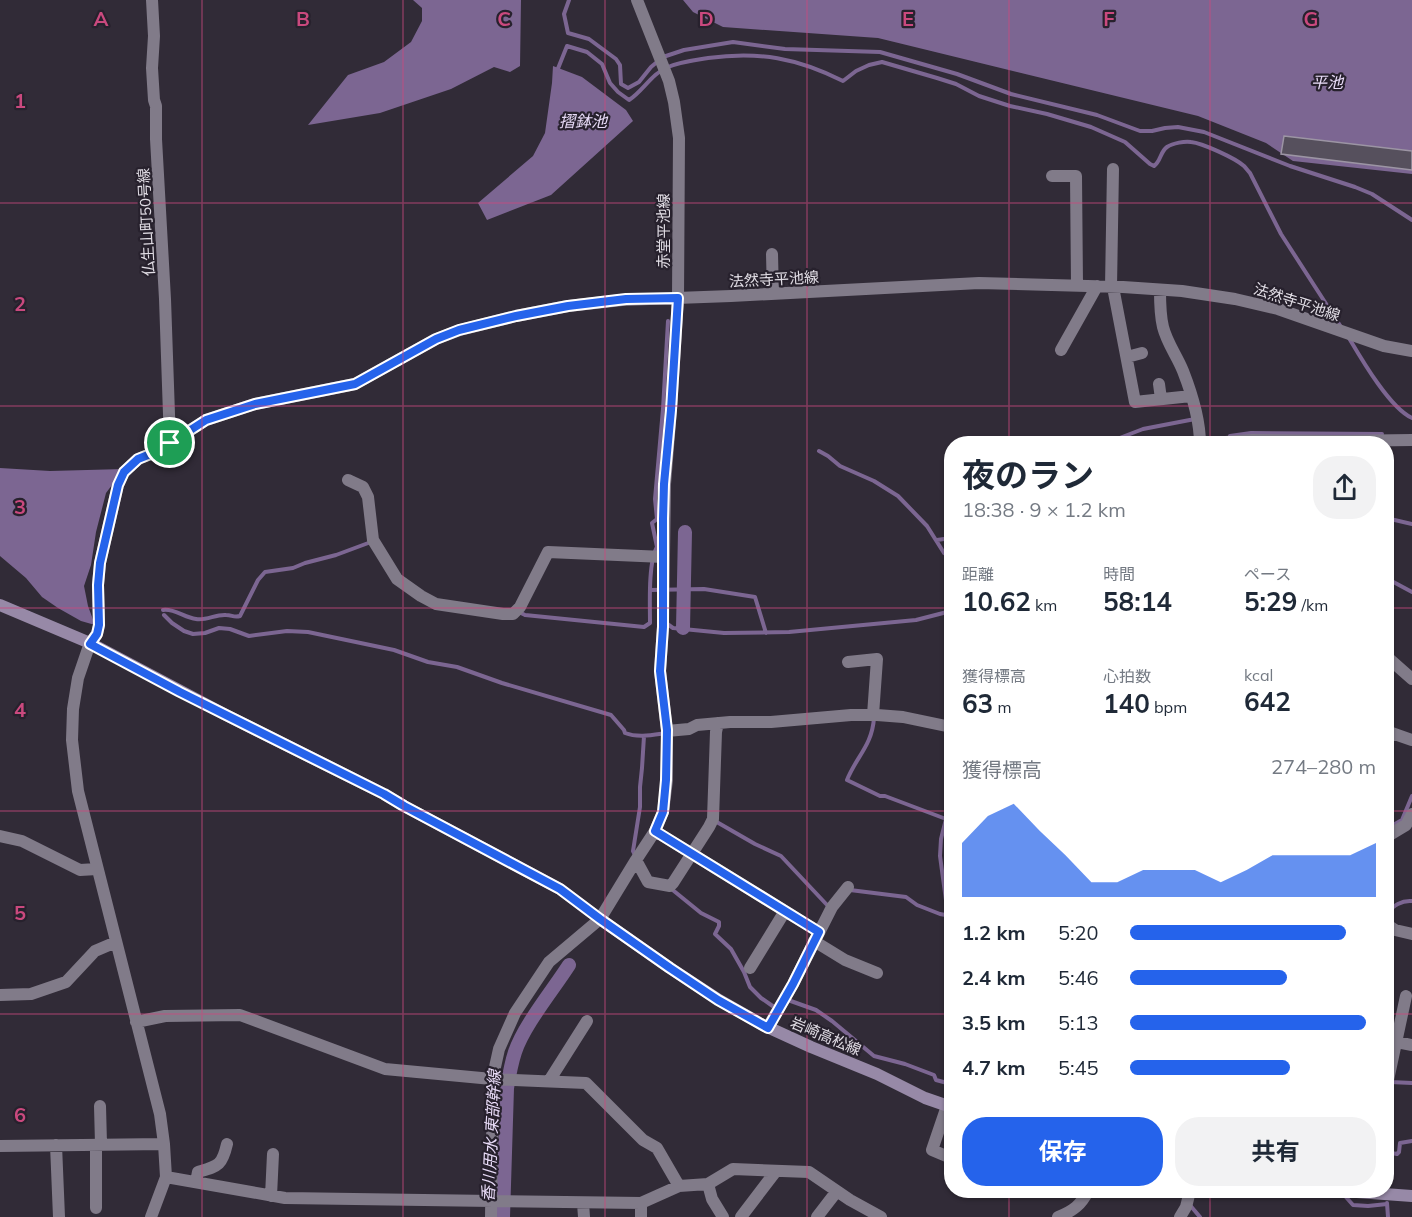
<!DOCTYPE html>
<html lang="ja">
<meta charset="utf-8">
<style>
body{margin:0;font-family:Mulish,"Noto Sans JP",sans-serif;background:#f2f2f3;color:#1f2937;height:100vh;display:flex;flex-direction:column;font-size:22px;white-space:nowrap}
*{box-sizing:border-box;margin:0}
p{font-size:20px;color:#747a83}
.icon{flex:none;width:33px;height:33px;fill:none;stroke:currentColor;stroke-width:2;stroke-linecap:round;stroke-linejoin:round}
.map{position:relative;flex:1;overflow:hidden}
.panel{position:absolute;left:944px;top:436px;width:450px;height:762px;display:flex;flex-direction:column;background:#fff;border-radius:24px;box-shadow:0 2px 4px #0004}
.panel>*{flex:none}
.pin{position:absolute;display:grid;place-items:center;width:51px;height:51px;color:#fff;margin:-26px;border:3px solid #fff;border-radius:50%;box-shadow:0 2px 6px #0007}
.round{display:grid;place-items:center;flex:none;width:63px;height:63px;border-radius:24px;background:#f2f2f3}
.overview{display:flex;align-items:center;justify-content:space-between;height:102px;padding:0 18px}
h1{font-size:33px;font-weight:700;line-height:45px}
.figures{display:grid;grid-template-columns:repeat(3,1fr);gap:9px;height:102px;padding:6px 18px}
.figures div{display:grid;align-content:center}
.figures b{font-size:26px;font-weight:700}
.figures small{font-size:16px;font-weight:400}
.figures p{font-size:16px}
.chart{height:168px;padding:12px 18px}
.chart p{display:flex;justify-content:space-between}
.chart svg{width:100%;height:108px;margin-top:6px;fill:#2563eb;opacity:.7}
.cta{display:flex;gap:12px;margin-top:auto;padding:12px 18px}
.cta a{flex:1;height:69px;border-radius:24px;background:#2563eb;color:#fff;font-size:24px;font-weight:700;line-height:69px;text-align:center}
.cta a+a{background:#f2f2f3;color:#1f2937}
ul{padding:0 18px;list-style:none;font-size:20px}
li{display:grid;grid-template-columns:96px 72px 1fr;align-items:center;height:45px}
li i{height:15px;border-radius:8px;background:#2563eb}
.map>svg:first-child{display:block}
</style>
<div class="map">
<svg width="1412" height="1217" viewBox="0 0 1412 1217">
<rect width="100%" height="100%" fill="#312b37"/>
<path fill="#7c6692" d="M 413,0 L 521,0 L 520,66 L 510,72 L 494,67 L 451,89 L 380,113 L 308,125 L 348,75 L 384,62 L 411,42 L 422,21 L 422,8 Z
M 683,0 L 1412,0 L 1412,174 L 1293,161 L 1266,143 L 1198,116 L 878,38 L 723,27 L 693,12 Z
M 553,66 L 582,77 L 626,110 L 633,121 L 551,195 L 487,220 L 478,203 L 533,156 L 545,133 L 552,83 Z
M 0,468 L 50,471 L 124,469 L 106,493 L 96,532 L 91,565 L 84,586 L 88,606 L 95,625 L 81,621 L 58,608 L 42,597 L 26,578 L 0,556 Z"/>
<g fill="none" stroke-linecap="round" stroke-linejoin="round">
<path stroke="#7c6692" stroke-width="4" d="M 569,0 L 564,14 L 568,33 L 589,39 L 616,59 L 620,65 L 621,84 L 628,88 L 639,82 L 651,67 L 663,57 L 684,50 L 733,42 L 785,49 L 880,52 L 957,74 L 1011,94 L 1097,115 L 1140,131 L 1152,131 L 1165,128 L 1178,127 L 1204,132 L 1290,166 L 1355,187 L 1372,194 L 1412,220
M 557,71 L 567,46 L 587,52 L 602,64 L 610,83 L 618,92 L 629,100 C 643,91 652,73 668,67 C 680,62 695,60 708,58 C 759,51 797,58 843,81 L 856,71 L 869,65 L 882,62 L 937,78 L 956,84 L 979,96 L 1010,106 L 1047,114 L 1091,127 L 1125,142 L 1150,164 L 1154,166 C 1161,161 1160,152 1167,147 C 1173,143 1185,141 1191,142 C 1202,143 1235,158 1244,166 C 1246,168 1248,171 1250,173 L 1281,234 L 1341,327
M 1349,338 C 1362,360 1390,408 1412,418
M 1230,436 L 1251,433 L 1382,434
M 1104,444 L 1143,429 L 1195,419
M 1173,444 L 1199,439
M 819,451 L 828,456 L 840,466 L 874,481 L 898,496 L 927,526 L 944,553 L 951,557
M 1386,518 L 1412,524
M 937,540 L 951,538
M 1386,578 L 1412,592
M 650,590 L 704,589 L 755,597 L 766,633
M 163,610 C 174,608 185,618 196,619 C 206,621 216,614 226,615 C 232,615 234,618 240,616 L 258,580 L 265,572 L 293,568 L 305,563 L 336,555 L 371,542
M 519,612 L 525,615 L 644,627 L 650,623 C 650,605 648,562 657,547 L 652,523 L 657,519 L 655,499 L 663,409 L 668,321
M 164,615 L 172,623 L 184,631 L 193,634 L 205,633 L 219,628 L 230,629 L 249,636 L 287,631 L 308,632 L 394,650 L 428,662 L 457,667 L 502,683 L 611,715 L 624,730 L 625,733 C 638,738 652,735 666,733
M 666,623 L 673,628 L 724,633 L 789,632 L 916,620 L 951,611
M 874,718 C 872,746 856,757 847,780 L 880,796 L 885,796 L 946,819 L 941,839 L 940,856 L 948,915
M 715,821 L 755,844 L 781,856 L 828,906 L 829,905
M 1386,829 L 1402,820 L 1412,796
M 636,857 L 633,851 L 640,807 L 640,787 L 642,768 L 644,736
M 669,887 L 701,913 L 719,922 L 719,926 L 715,934 L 731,949 L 744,972 L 750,987 L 761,998 L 774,1007 L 777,1006
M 850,890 L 906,897 L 917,905 L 940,914 L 951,916
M 1386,913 C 1394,906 1401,900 1412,901
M 786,1001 L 788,1000 L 816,1010 L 832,1021 L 874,1056 L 905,1064 L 934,1075 L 936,1080 L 951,1084
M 1390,1082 L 1412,1083
M 1386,1152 L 1397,1154 L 1399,1152 L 1400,1143 L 1412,1141
M 1345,1196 L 1353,1205 L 1368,1206 L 1387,1204
M 1387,1203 L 1388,1217
M 1189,1204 L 1200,1217"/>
<path stroke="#7c6692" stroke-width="14" d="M 683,628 L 685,532
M 503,1217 L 507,1088 C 509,1076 511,1064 515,1052 C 524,1025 553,990 569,965"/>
</g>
<path fill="#56505d" stroke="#9c95a4" stroke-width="1.5" d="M 1284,136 L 1412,151 L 1412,170 L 1281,154 Z"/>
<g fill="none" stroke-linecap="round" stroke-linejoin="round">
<path stroke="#817b89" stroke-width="12" d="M 152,0 L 154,36 L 152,68 L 154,100 L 156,106 L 156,139 L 165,299 L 170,443
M 1052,176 L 1076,176 L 1077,285
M 772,254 L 773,294
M 1111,287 L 1113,169
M 1113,287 L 1135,402 L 1191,396
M 1160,290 C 1160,302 1160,315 1163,327 C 1167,343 1177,356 1183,371 C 1192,394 1200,419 1200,444
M 1061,350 L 1097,286
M 1127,357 L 1142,353
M 1159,384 L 1161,399
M 1199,444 L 1252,440 L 1336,441 L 1412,440
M 348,480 L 363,487 L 368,497 L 373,540 L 397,579 L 421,596 L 436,604 L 503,614 L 513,614 L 520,607 L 548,552 L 664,557
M 1386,656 L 1412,679
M 848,662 L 877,659 L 873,715
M 667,731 L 689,729 L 697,725 L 730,722 L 771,722 L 851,715 L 877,715 L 903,717 L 951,727
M 1386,731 L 1412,740
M 1386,745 L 1390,733
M 655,831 L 819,932
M 0,836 L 22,841 L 80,870 L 97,869
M 1386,837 L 1406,825 L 1412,814
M 636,860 L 648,882 L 670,886 L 673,883 L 709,827 L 713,819 L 716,732 L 718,723
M 1386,924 L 1395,930 L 1412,934
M 814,941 L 845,960 L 877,973
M 750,968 L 785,911
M 0,995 L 31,994 L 66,982 L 95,951 L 116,942
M 136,1022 L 165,1016 L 240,1015 L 385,1069 L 492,1079 L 586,1083 L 643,1140 L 657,1148 L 679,1186
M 768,1027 L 793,984 L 832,907 L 848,887
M 1397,1042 L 1412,1045
M 1388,1080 L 1406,996
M 549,1081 L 587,1021
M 100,1106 L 101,1144
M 947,1106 L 932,1150 L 951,1158
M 56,1145 L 59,1217
M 96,1145 L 96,1208
M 0,1146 L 164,1144
M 166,1177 L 285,1198 L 641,1203 L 679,1186 L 708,1184 L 733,1169 L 809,1172 L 850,1200 L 881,1217
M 196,1182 L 198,1172 C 218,1166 222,1166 227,1144
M 708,1184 L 712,1199 L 723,1217
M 271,1196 L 273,1154
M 583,1203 L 584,1217
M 641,1203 L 641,1217
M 151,1217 L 166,1177 L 164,1144 L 160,1114 L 78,791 L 72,740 L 73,709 L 78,678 L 90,643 L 97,634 L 99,625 L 98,585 L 100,563 L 118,485 L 124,472 L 138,459 L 158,451 L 206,420 L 255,404 L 355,384 L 436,339 L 460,330 L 516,316 L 568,306 L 622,300 L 731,296 L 979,283 L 1123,287 L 1182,291 L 1235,299 L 1278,309 L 1384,346 L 1412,351
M 491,1217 L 493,1076 L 499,1049 L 515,1013 L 549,962 L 600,919 L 636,860 L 655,831 L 663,812 L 667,780 L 667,731 L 660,671 L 663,627 L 665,484 L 671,410 L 678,298 L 679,138 L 674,102 L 669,81 L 637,0
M 741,1217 L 776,1171
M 817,1217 L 837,1191
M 1058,1217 C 1073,1211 1081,1205 1088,1191
M 1180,1217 L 1186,1207 L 1190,1191"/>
<path stroke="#9789a7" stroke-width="12" d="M 0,605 L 90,643 L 226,715 L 384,794 L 404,806 L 560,889 L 600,919 L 670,968 L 719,1000 L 763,1025 L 811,1047 L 877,1074 L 925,1098 L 951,1107
M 1343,1191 L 1412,1196"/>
</g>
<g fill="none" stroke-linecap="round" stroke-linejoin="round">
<defs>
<path id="route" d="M 678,298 L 671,410 L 664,484 L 663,519 L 663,627 L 660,671 L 667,730 L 666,780 L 663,812 L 655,831 L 819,932 L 793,984 L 768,1028 L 718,1000 L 670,968 L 600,919 L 560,889 L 404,806 L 384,794 L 180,692 L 90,644 L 97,634 L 99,625 L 98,585 L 100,563 L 118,485 L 124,472 L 138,459 L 158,451 L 206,420 L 255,404 L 355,384 L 436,339 L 459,330 L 516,316 L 568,306 L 626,299 Z"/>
</defs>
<use href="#route" stroke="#fff" stroke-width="12"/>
<use href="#route" stroke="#2563eb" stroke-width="8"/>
</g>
<path fill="none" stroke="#ca497e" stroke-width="1.5" stroke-opacity="0.55" d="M 202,0 L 202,1217M 403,0 L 403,1217M 605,0 L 605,1217M 807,0 L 807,1217M 1009,0 L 1009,444M 1210,0 L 1210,444M 0,203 L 1412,203M 0,406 L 1412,406M 0,608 L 951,608M 1386,608 L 1412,608M 0,811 L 951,811M 1386,811 L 1412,811M 0,1014 L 951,1014M 1386,1014 L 1412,1014M 1009,1191 L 1009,1217M 1210,1191 L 1210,1217"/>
<g text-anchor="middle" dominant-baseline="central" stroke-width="4.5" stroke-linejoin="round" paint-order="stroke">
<g font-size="15" fill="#e1dde5" stroke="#27212d">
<text transform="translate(146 222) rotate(-93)">仏生山町50号線</text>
<text transform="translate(663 231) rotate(-90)">赤堂平池線</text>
<text transform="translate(774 279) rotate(-3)">法然寺平池線</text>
<text transform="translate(1297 302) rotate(18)">法然寺平池線</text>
<text transform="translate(826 1036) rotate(23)">岩崎高松線</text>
</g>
<g font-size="16" font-style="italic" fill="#e9dcf8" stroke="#27212d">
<text x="1327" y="82">平池</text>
<text x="583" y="121">摺鉢池</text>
<text transform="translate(491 1136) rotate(-87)">香川用水 東部幹線</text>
</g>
</g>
<g font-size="20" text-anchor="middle" font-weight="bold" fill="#ca497e" stroke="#27212d" stroke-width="4.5" stroke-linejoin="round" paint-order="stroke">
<text x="101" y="26">A</text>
<text x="303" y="26">B</text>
<text x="504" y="26">C</text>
<text x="706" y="26">D</text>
<text x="908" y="26">E</text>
<text x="1109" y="26">F</text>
<text x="1311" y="26">G</text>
<text x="20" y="108">1</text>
<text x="20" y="311">2</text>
<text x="20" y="514">3</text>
<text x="20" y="717">4</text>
<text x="20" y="920">5</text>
<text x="20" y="1122">6</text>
</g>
</svg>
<div class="pin" style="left:170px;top:443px;background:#1e9e55"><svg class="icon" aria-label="arrive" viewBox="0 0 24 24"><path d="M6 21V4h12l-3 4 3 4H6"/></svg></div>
<section class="panel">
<div class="overview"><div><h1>夜のラン</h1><p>18:38 · 9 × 1.2 km</p></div><a class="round"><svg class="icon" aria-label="share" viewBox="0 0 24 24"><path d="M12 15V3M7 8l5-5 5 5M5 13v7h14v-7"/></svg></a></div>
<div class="figures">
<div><p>距離</p><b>10.62<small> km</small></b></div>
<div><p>時間</p><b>58:14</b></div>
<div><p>ペース</p><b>5:29<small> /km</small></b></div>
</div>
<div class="figures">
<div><p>獲得標高</p><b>63<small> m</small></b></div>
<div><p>心拍数</p><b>140<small> bpm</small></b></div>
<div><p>kcal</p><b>642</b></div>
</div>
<div class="chart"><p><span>獲得標高</span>274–280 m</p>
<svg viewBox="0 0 160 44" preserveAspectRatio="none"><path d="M0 44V22L10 11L20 6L30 17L40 27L50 38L60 38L70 33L80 33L90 33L100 38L110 33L120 27L130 27L140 27L150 27L160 22V44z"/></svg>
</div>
<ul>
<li><b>1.2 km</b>5:20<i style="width:88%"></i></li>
<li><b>2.4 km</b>5:46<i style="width:64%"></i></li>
<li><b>3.5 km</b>5:13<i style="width:96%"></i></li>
<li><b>4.7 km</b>5:45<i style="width:65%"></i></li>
</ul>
<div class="cta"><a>保存</a><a>共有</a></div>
</section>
</div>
